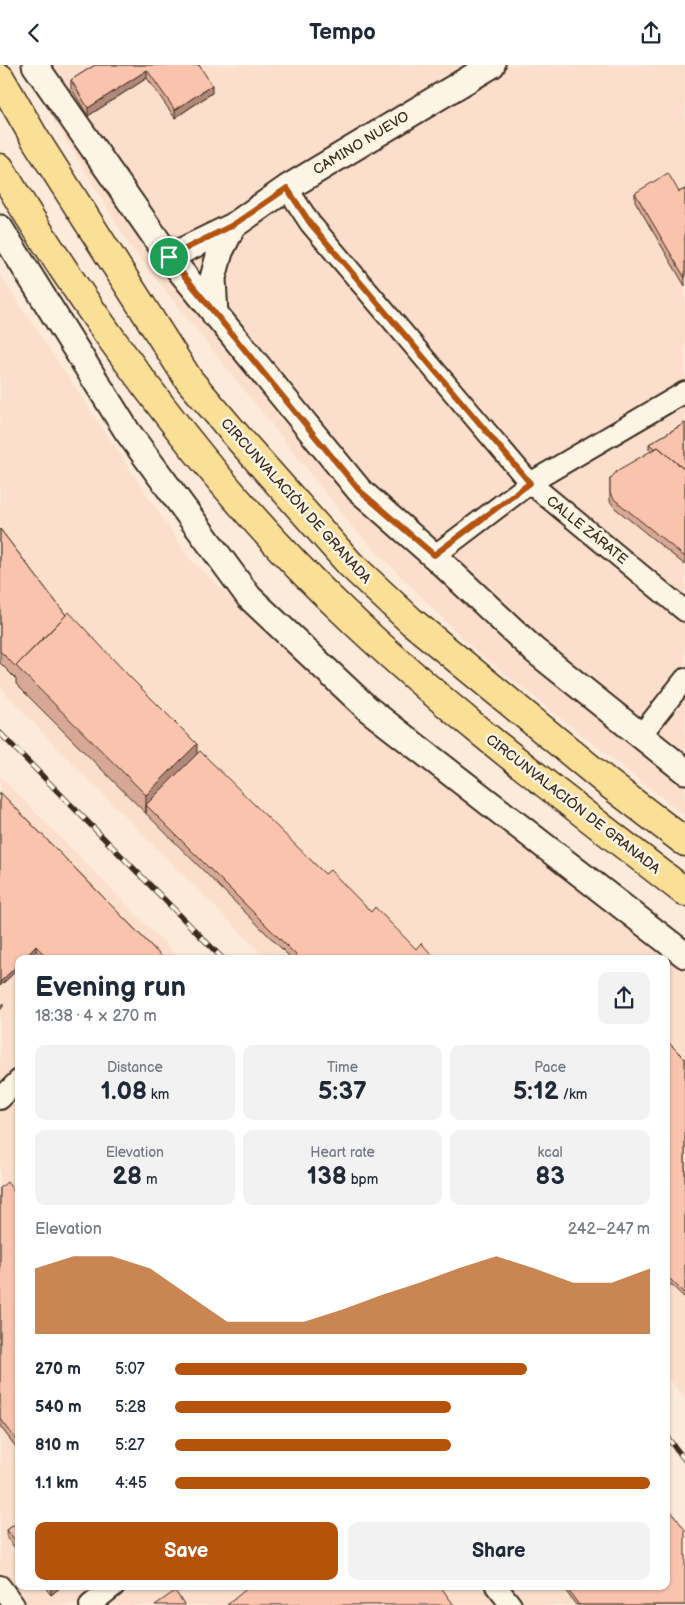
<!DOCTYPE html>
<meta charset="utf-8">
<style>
body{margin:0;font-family:"Balsamiq Sans",sans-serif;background:#f2f2f3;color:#1f2937;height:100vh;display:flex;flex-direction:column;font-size:19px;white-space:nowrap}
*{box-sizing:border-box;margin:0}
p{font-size:16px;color:#747a83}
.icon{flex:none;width:28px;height:28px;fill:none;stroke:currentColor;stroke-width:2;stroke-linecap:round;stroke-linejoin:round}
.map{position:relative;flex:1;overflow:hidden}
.panel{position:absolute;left:15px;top:890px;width:655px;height:635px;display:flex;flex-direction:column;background:#fff;border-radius:10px;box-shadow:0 1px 4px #0004}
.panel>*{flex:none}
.pin{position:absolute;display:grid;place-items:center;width:42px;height:42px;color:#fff;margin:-21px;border:2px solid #fff;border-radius:50%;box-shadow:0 1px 5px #0007}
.round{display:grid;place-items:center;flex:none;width:52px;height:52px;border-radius:10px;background:#f2f2f3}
.head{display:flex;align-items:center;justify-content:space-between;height:85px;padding:0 20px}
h1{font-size:28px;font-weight:700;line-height:38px}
.stats{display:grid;grid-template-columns:repeat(3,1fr);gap:8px;height:85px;padding:5px 20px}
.stats div{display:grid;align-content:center;border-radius:10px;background:#f2f2f3;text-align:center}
.stats b{font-size:25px;font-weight:700}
.stats small{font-size:14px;font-weight:400}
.stats p{font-size:14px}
.chart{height:140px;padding:10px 20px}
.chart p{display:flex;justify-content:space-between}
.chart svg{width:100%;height:90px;margin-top:5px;fill:#b45309;opacity:.7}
.primary-button{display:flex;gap:10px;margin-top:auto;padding:10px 20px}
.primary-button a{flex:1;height:58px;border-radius:10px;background:#b45309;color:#fff;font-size:20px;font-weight:700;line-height:58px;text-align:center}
.primary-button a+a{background:#f2f2f3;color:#1f2937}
ul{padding:0 20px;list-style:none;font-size:16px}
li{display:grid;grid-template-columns:80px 60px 1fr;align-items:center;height:38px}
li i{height:12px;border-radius:6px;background:#b45309}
header{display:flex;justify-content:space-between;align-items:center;height:65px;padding:0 20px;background:#fff;font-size:22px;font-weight:700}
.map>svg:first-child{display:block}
</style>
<header><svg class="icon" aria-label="back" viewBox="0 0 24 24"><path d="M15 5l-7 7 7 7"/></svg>Tempo<svg class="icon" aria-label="share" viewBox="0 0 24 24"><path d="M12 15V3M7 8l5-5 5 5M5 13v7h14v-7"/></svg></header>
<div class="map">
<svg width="685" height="1540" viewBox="0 0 685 1540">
<rect width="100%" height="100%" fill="#fcebda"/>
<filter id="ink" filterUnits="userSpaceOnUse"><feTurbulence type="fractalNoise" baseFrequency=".02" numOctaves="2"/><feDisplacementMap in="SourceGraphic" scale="10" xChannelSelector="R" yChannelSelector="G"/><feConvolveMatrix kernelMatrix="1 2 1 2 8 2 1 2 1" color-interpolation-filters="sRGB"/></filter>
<g filter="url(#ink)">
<path fill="#fbdfcc" d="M 21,0 L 685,0 L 685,751 L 473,584 L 356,466 L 130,181 Z
M 0,210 L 190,494 L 329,623 L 685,903 L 685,1333 L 666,1311 L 666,894 L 267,894 L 56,682 L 0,622 Z
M 0,711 L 180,894 L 19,894 L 19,1521 L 666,1521 L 666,1438 L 685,1466 L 685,1540 L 0,1540 Z"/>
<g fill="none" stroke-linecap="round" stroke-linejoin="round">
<defs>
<path id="minor" d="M 287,123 L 310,158 L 530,418 L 685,546
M 434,491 L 530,418 L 685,327
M 641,670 L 685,614
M 0,1034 L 19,1015
M 0,1521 L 14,1540
M 496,1521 L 511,1540
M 90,1540 L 114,1521"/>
<path id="tertiary" d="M 35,0 L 169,192 L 359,425 L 434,491 L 534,585 L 685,706
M 0,163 L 127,366 L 249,532 L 368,644 L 685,890
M 169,192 L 233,161 L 287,123 L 492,0
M 215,250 L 213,213 L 220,187 L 233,161"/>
<path id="motorway" d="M 0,13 L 34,72 L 189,315 L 241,376 L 350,499 L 411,556 L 608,718 L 685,777
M 0,103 C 35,163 73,220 113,276 C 182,372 256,464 342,545 C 449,648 568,736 685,827"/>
</defs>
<use href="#minor" stroke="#3b2a1e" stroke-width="24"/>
<use href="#tertiary" stroke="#3b2a1e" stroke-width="29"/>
<use href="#motorway" stroke="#3b2a1e" stroke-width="31"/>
<use href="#minor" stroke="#fcf5e5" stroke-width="20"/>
<use href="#tertiary" stroke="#fcf5e5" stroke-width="25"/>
<use href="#motorway" stroke="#fadf96" stroke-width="28"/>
<defs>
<path id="rail" d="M 0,668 L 223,894
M 666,1371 L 685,1395"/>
</defs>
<use href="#rail" stroke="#3b2a1e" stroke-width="5.5"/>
<use href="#rail" stroke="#fcf5e5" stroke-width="4" stroke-dasharray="11" stroke-linecap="butt"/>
</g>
<path fill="#d7a895" stroke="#3b2a1e" d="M 95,0 L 199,0 L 212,28 L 175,53 L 147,13 L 88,51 L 71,23 L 71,15 Z
M 685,124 L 685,221 L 635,136 L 635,128 L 679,127 Z
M 685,358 L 685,500 L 615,443 L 610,436 L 610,414 L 652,386 L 649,384 L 649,379 Z
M 0,464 L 66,550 L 197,689 L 325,809 L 416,884 L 436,894 L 292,894 L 16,619 L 16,614 L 0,598 Z
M 0,727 L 164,894 L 44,894 L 36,886 L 28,894 L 19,894 L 19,903 L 0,921 Z
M 666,975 L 685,994 L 685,1233 L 666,1215 Z
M 0,1123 L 19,1133 L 19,1386 L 0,1361 Z
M 19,1456 L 19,1488 L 7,1473 L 7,1465 Z
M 44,1521 L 62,1521 L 51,1530 Z
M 562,1521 L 666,1521 L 685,1540 L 576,1540 Z"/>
<path fill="#af8879" stroke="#3b2a1e" d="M 147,5 L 147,13 L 88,51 L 88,43 Z
M 212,20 L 212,28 L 175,53 L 175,45 Z
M 197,679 L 197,697 L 146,740 L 146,748 L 146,730 Z
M 36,881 L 36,886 L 28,894 L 24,894 Z
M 19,899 L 19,903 L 0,921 L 0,917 Z
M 3,938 L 3,942 L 0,945 L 0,941 Z
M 51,1521 L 62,1521 L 51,1530 Z"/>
<path fill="#fac3ad" stroke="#3b2a1e" d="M 95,0 L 199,0 L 212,20 L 175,45 L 147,5 L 88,43 L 71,15 Z
M 668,108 L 679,127 L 685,124 L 685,213 L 635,128 Z
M 685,358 L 685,405 L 658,382 L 655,384 L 649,379 Z
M 658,382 L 685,405 L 685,492 L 615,435 L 610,428 L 610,414 L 618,405 Z
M 0,464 L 66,550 L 16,601 L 16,602 L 0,586 Z
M 69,547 L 128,610 L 197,679 L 146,730 L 16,601 Z
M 200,686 L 325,809 L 330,805 L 371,847 L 375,842 L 416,884 L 421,878 L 436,894 L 300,894 L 146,740 Z
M 0,727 L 164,894 L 48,894 L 36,881 L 24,894 L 19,894 L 19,899 L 0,917 Z
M 666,975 L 685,994 L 685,1229 L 666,1210 Z
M 7,1117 L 19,1133 L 19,1378 L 0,1353 L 0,1123 Z
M 666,1439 L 685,1465 L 685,1540 L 579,1540 L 565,1521 L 666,1521 Z
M 19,1456 L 19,1480 L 7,1465 Z
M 250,1521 L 440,1521 L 454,1540 L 227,1540 Z
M 175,1526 L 185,1540 L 155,1540 Z"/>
</g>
<g fill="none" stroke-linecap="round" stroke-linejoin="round" filter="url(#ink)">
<defs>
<path id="route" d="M 287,123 L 310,158 L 530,418 L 434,490 L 359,425 L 169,192 L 233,160 Z"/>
</defs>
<use href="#route" stroke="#fff" stroke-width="10"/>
<use href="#route" stroke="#b45309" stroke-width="6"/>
</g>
<g text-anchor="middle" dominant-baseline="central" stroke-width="5" stroke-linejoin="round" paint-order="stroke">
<g font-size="14" fill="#3b2a1e" stroke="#fcf5e5">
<text transform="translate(361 78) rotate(-31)">CAMINO NUEVO</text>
<text transform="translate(296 436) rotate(48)">CIRCUNVALACIÓN DE GRANADA</text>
<text transform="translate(587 465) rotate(39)">CALLE ZÁRATE</text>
<text transform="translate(573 739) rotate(38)">CIRCUNVALACIÓN DE GRANADA</text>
</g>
</g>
</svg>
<div class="pin" style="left:169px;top:192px;background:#1e9e55"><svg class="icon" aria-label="arrive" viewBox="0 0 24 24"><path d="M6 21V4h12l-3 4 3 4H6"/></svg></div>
<section class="panel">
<div class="head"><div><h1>Evening run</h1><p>18:38 · 4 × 270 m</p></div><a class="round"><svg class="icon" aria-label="share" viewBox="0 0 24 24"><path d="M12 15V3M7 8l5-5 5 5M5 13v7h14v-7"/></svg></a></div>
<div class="stats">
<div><p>Distance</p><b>1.08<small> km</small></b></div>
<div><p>Time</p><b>5:37</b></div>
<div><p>Pace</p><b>5:12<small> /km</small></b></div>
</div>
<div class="stats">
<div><p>Elevation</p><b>28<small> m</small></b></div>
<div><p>Heart rate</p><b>138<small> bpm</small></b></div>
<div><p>kcal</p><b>83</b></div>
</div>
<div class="chart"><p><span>Elevation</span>242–247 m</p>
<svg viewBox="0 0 160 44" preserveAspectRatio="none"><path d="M0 44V12L10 6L20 6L30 12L40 25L50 38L60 38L70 38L80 32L90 25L100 19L110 12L120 6L130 12L140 19L150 19L160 12V44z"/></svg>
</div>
<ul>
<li><b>270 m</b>5:07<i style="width:74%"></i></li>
<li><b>540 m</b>5:28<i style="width:58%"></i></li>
<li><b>810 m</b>5:27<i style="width:58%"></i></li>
<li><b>1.1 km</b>4:45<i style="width:100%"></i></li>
</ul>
<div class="primary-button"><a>Save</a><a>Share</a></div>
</section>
</div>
